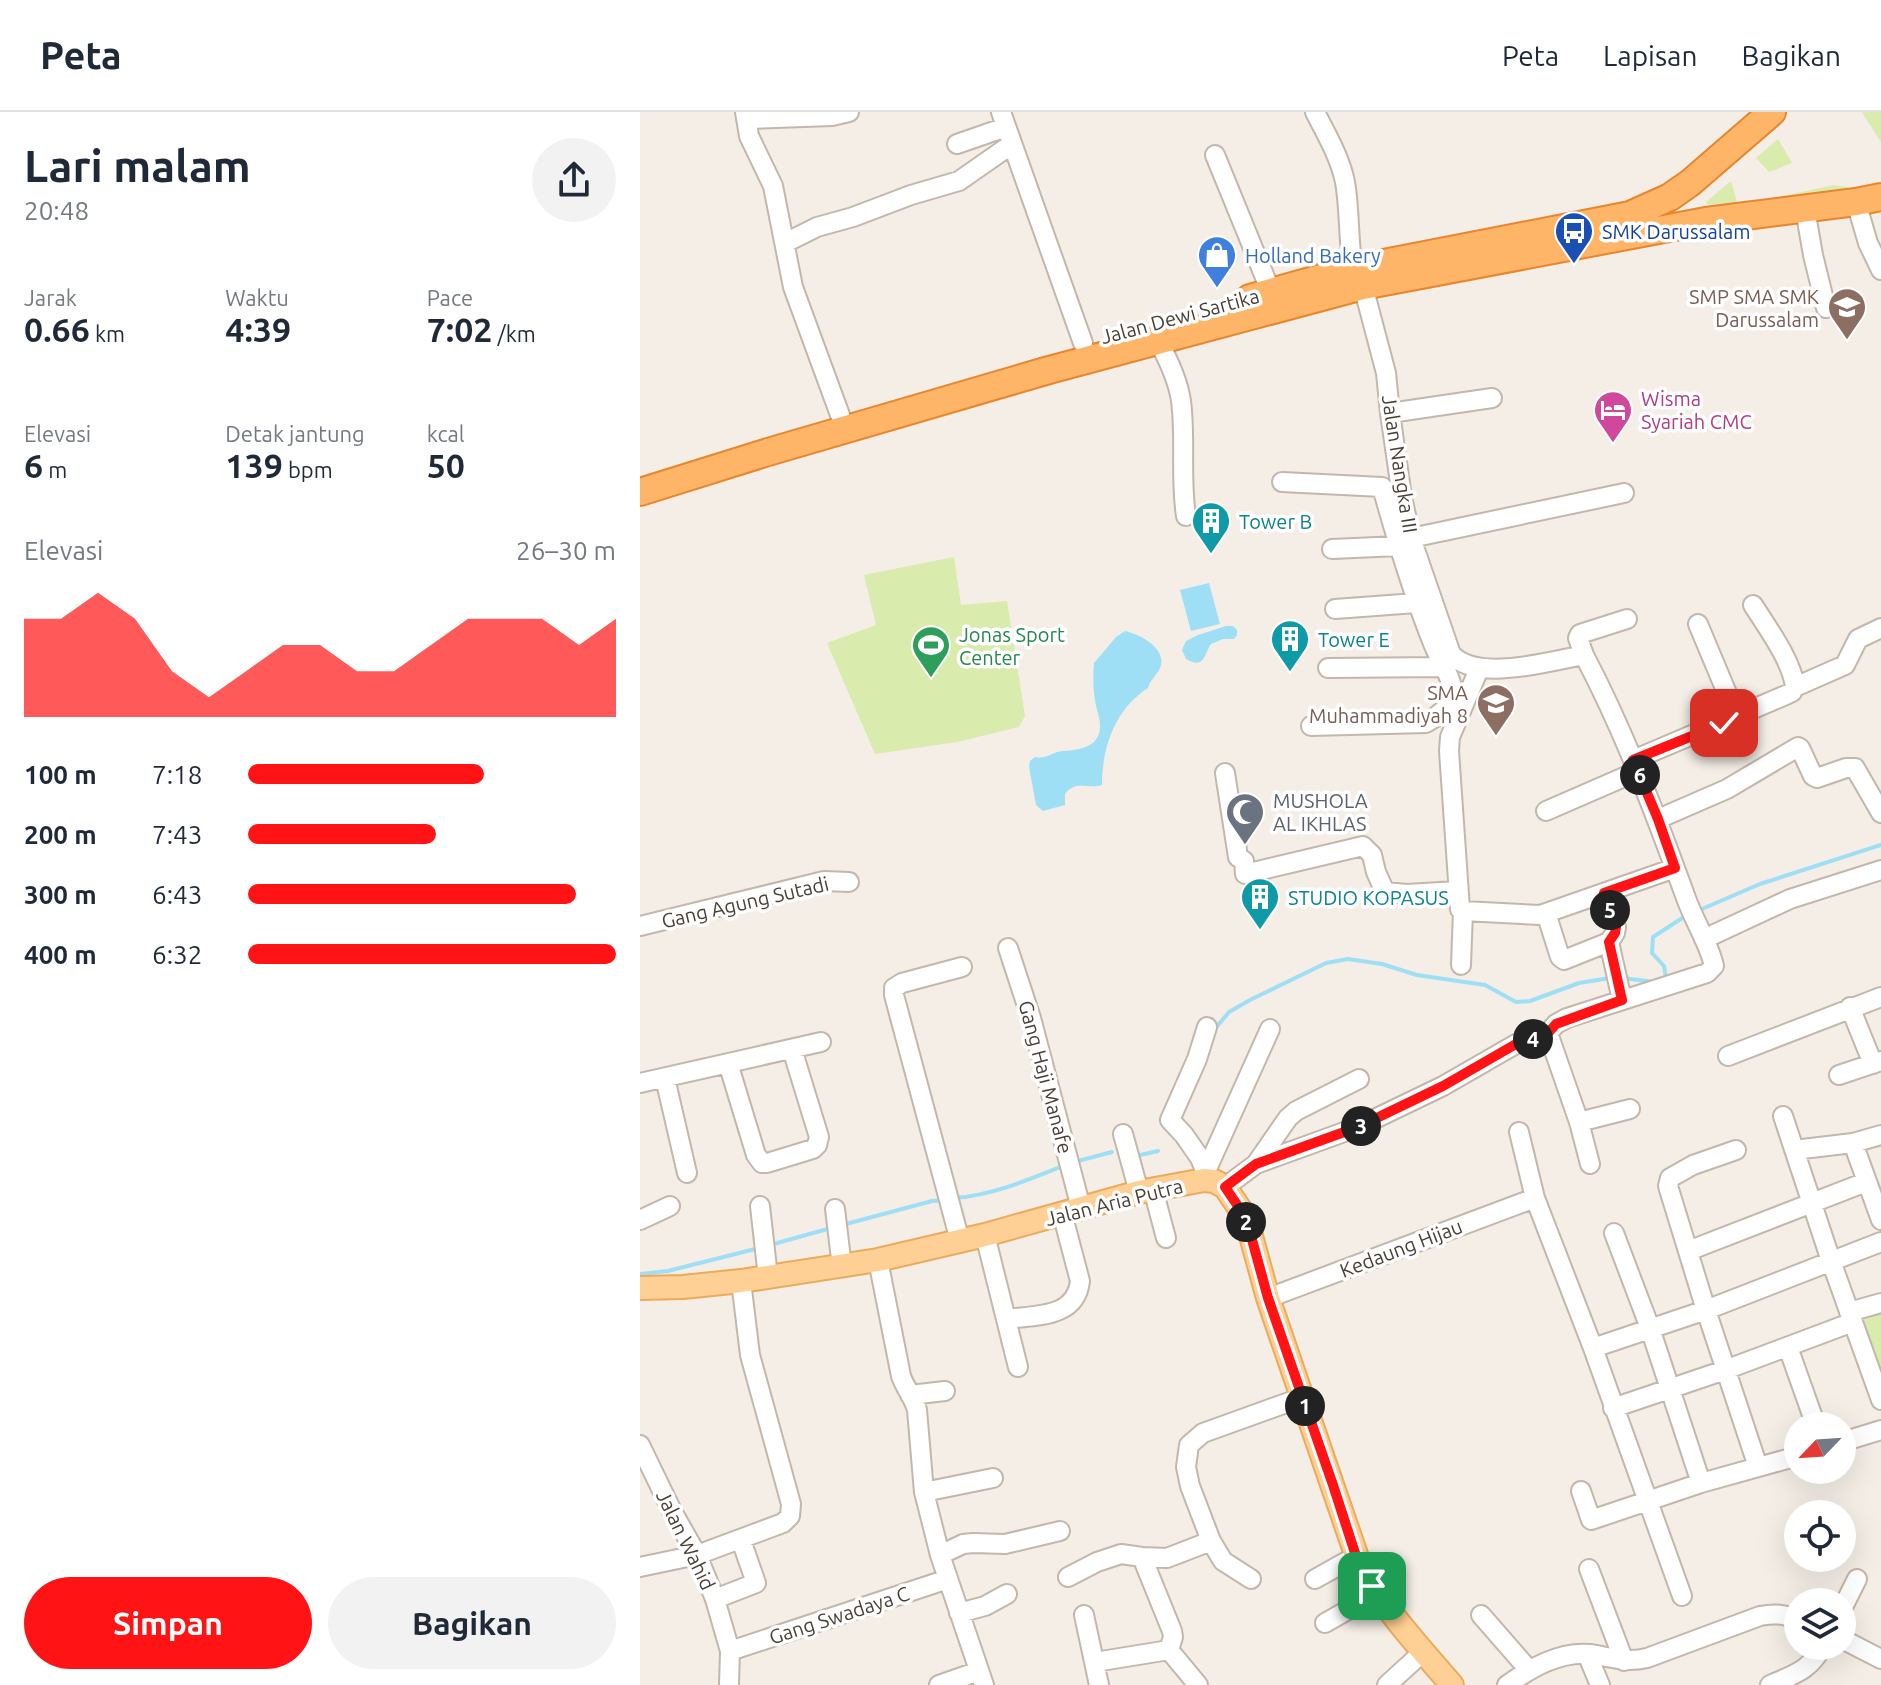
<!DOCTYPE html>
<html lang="id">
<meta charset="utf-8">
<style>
body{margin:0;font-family:Ubuntu,sans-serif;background:#f2f2f3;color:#1f2937;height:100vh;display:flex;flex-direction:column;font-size:30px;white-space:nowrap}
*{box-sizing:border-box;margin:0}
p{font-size:26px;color:#747a83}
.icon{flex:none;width:44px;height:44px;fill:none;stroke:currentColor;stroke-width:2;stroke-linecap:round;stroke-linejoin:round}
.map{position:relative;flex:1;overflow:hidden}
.drawer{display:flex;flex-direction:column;background:#fff;width:640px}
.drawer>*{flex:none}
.needle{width:52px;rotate:245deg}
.tools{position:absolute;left:1144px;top:1300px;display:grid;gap:16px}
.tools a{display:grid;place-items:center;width:72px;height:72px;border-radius:50%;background:#fff;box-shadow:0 8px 32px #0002;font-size:40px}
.pin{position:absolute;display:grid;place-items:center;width:68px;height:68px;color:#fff;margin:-34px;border-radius:16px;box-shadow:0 4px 12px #0006}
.km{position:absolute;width:40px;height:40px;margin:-20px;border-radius:50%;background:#222;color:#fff;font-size:22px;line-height:40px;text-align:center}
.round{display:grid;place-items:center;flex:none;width:84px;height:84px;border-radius:42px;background:#f2f2f3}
.headline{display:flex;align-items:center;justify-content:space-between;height:136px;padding:0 24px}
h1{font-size:44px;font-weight:700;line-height:60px}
.metrics{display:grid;grid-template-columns:repeat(3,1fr);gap:12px;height:136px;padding:8px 24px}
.metrics div{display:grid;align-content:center}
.metrics b{font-size:34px;font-weight:700}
.metrics small{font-size:22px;font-weight:400}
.metrics p{font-size:22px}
.chart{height:224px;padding:16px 24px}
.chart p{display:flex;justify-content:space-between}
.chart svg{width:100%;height:144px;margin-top:8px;fill:#ff1314;opacity:.7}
.button{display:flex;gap:16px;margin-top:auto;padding:16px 24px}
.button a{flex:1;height:92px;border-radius:48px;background:#ff1314;color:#fff;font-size:32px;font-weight:700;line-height:92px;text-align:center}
.button a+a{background:#f2f2f3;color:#1f2937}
ul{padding:0 24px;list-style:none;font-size:26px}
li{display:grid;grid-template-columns:128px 96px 1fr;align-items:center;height:60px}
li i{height:20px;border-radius:10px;background:#ff1314}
header{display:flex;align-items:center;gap:48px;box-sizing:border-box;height:112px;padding:0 40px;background:#fff;border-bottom:2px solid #e0e1e3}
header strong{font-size:38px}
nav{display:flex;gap:44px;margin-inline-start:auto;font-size:28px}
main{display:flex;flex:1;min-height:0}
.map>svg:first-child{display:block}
</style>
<header>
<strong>Peta</strong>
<nav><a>Peta</a><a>Lapisan</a><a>Bagikan</a></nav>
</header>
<main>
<section class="drawer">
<div class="headline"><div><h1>Lari malam</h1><p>20:48</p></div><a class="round"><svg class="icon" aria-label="share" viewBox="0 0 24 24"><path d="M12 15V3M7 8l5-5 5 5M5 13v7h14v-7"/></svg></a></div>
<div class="metrics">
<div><p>Jarak</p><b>0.66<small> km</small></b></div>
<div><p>Waktu</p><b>4:39</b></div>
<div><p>Pace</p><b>7:02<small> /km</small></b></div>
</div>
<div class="metrics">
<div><p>Elevasi</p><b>6<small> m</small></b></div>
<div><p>Detak jantung</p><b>139<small> bpm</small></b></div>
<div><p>kcal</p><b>50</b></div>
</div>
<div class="chart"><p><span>Elevasi</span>26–30 m</p>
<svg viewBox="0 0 160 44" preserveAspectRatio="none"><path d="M0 44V14L10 14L20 6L30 14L40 30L50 38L60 30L70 22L80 22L90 30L100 30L110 22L120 14L130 14L140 14L150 22L160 14V44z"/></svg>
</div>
<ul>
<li><b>100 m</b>7:18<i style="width:64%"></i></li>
<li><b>200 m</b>7:43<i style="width:51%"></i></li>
<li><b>300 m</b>6:43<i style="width:89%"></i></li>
<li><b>400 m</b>6:32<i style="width:100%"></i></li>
</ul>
<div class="button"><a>Simpan</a><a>Bagikan</a></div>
</section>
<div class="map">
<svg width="1241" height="1573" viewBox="0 0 1241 1573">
<rect width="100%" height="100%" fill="#f4eee6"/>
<path fill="#d9ebad" d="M 1222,0 L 1241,0 L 1241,29 L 1240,29 Z
M 1138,27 L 1152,51 L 1129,60 L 1116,46 Z
M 1091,69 L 1097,90 L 1068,93 L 1066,90 Z
M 1194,73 L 1208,75 L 1207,79 L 1140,86 L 1143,84 Z
M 314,445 L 321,493 L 367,489 L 385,604 L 379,615 L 317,630 L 235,642 L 187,531 L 236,513 L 224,463 Z
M 1241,1191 L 1241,1288 L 1209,1200 Z"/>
<path fill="#9fdff5" d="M 569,471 L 580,512 L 551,519 L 540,478 Z
M 586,514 L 593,514 L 597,518 L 597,523 L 594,527 L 583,527 L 571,532 C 564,542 565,558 546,547 L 542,538 L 546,529 L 558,523 Z
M 485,519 C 499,522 525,535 521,553 C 519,562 510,567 508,576 C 475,597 462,636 462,673 C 449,678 436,667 425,682 L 425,693 L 403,699 L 396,693 L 389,655 L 390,649 L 395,645 C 407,648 413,639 424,639 C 441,638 461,634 460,613 C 460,605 456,597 455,588 C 453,576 453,563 454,551 L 476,525 Z"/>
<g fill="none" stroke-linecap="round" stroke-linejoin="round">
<path stroke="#9fdff5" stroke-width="4" d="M 1055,800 L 1120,772 L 1241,733
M 983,866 L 1014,870
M 1026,866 L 1024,854 L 1012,841 L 1013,825 L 1047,803
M 574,918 L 589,900 L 610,888 L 686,851 L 708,847 L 742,852 L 777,863 L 845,873 L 876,890 L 890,889 L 939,871 L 970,866
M 496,1044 L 518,1039
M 438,1049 L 472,1040
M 315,1086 C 353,1083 388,1068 423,1054
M 206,1112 L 292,1089 L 303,1088
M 130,1133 L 191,1116
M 0,1162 L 28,1159 L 119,1136"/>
<defs>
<path id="minor" d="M 105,0 L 109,24 L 133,74 L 153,175 L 200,303
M 361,0 L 443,231
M 675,0 C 686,22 700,45 705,70 C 710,98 708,128 713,157
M 106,7 L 192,4 L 209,0
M 317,32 L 366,15
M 575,43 L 631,180
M 1216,90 L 1228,131 L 1241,158
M 1165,97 L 1173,143 L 1186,196
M 145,131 L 177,115 L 213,105 L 271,83 L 319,69 L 372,32
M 723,174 L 746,261 L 750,301 L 762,385 L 771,426 L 811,542 C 836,571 910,549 944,543
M 518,229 C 528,247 538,268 541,289 C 546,327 540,366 546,404
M 750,301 L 852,286
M 642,370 L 742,375 C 757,429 773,482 794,534 C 800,549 816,571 812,586 C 809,596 795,606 786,611 L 671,614
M 771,426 L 984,381
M 692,437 L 759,434
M 1113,493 C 1127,515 1152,549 1155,575
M 695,497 L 776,491
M 1058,512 L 1097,605
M 688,556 L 803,555
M 839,557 L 810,625 L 809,639 L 820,797 L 823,799 L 900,803 L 906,801 L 1035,756
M 993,648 L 1146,583 L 1152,580 L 1155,575 L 1205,553 L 1218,527 L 1241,516
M 585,661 L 598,745 L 604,749 L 605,762 L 723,734 L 732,743 L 736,760 L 745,780 L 767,782 L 818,779
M 906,699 L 998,659
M 1018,707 L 1087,677 L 1158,635 L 1160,636 L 1173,664 L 1177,666 L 1206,656 L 1215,656 L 1241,701
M 964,781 L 976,815 L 975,821 L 969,830 L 982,888
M 906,801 L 920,845 L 924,848 L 969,830
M 0,814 L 184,769 L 209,770
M 1064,827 L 1150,787 L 1241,758
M 368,836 L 391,906 L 441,1096
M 821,853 L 823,799
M 1210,895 L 1233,952
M 567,915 L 557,947 L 530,1008 L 544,1023 L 560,1046 L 569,1068
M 908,921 L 916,912 L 927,906 L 1067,861 L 1074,854 C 1069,831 1054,809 1046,786 C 1016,704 985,621 944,543 L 938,526 L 940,522 L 987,507
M 908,921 L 939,1010 L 950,1052
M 1088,944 L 1241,885
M 88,951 L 116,1043 L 122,1051 L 127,1051 L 173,1037 L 177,1033 L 179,1025 L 152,937
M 1199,963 L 1241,949
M 25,966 L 47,1061
M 0,971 L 181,930
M 1143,1004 L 1191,1149 L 1241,1288
M 939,1010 L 990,997
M 879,1020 L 895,1086 L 953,1236 L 1042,1484
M 483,1022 L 499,1080
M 1213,1031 L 1241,1108
M 1096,1038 L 1053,1053 L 1030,1066 L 1028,1074 L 1066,1198 L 1118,1355
M 1154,1038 L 1213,1031 L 1241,1023
M 616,1052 L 648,1006 L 656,999 L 719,967
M 566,1059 L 630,917
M 585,1075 L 616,1052 L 718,1015 L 803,974 L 876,932 L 908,921
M 513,1077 L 526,1126
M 120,1094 L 128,1165
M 195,1097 L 202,1155
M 0,1108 L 30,1094
M 974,1121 L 1010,1216 L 1061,1371
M 345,1123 L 378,1255
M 320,1129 L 254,883 L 254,876 L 262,871 L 322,855
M 1048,1139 L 1226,1070
M 238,1148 L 261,1264 C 265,1276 274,1286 277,1298 L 284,1380 L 300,1443 L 344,1573
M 628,1186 L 895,1086
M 1209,1200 L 1241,1191
M 367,1207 C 397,1203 436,1206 440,1169 L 422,1101
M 1148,1235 L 1176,1314
M 953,1236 L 1066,1198 L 1241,1130
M 270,1283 L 305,1279
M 973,1296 L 1085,1258 L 1213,1210
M 1202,1330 L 1241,1318
M 0,1333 L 32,1399 L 57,1443 L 75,1487 L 90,1539 L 89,1573
M 941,1379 L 951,1408 L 1061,1371 L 1158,1344
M 284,1380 L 353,1366
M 571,1429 L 583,1449 L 611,1467
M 300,1443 L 323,1432 L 333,1431 L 365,1432 L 420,1419
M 0,1455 L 57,1443 L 143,1411 L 150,1404 L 151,1392 L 110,1243 L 101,1169
M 949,1457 L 984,1549
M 428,1465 L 457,1450 L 481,1442 L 502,1445 L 527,1446 L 571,1429 L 550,1374 L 546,1355 L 549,1333 L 563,1321 L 663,1285
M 675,1467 L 716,1444
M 75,1487 L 116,1471 L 101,1428
M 1202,1497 L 1217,1467
M 319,1501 L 345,1494 L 367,1482
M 444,1503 L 459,1573
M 841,1503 L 889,1558
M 685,1511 L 736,1482
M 1202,1527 L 1241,1547
M 529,1538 L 558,1573
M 90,1539 L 308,1467
M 947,1542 L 960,1573
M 455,1550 L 529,1538 L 533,1525 L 532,1519 L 502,1445
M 299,1573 L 339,1559
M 747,1573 L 783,1540
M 867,1573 C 891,1556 920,1539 950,1542 C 970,1545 986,1551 1007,1546 L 1120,1504 C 1135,1501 1144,1502 1158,1508
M 1130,1573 C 1155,1562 1169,1559 1183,1534"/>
<path id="major" d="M 0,1176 L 43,1175 L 101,1169 L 238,1148 L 345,1123 L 499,1080 L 564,1068 L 574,1069 L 585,1075 L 602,1100 L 611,1124 L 628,1186 L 720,1454 C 745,1498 779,1535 812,1573"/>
<path id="highway" d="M 610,186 L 713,157 L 990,103 L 1030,85 L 1050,71 L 1132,0
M 0,380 L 128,340 L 409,258 L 723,174 L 1066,109 L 1216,90 L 1241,85"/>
</defs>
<use href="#minor" stroke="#c3b7ab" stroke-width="22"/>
<use href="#major" stroke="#ebab5d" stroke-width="26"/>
<use href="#highway" stroke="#e7862d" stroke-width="30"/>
<use href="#minor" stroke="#fff" stroke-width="18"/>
<use href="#major" stroke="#ffd095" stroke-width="22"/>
<use href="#highway" stroke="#ffb567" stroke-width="26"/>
</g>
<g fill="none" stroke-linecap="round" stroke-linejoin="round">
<defs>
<path id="route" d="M 732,1474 L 716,1444 L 693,1373 L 628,1186 L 611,1124 L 602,1100 L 585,1075 L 616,1052 L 718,1015 L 803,974 L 876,932 L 908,921 L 916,912 L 982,888 L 969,830 L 975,821 L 976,815 L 964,781 L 1035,756 L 1018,707 L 993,648 L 1084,611"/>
</defs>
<use href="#route" stroke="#fff" stroke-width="16"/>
<use href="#route" stroke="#ff1314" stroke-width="10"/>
</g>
<defs>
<symbol id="bus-pin" viewBox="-11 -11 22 30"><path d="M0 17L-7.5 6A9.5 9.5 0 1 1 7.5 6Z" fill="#1a4fb4" stroke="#fff"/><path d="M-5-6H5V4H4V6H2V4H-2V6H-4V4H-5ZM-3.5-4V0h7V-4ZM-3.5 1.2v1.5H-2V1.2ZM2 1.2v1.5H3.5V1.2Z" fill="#fff"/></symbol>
<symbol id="shop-pin" viewBox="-11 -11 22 30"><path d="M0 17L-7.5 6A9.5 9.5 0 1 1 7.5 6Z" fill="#3f7fe0" stroke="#fff"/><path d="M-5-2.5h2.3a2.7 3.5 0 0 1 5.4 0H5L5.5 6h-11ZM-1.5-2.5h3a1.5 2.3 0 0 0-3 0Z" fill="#fff"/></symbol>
<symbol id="school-pin" viewBox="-11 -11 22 30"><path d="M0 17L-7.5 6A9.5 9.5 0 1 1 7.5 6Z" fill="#8d6e63" stroke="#fff"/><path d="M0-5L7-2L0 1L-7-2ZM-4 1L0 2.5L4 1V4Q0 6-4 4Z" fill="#fff"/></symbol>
<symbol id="hotel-pin" viewBox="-11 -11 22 30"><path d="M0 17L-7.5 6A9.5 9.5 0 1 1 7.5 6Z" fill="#d1479c" stroke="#fff"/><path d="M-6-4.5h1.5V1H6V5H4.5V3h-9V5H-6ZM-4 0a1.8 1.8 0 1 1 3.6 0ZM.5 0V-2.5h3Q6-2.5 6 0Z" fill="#fff"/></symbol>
<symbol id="building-pin" viewBox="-11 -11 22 30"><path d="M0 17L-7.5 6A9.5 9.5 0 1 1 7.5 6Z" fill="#0f9aa8" stroke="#fff"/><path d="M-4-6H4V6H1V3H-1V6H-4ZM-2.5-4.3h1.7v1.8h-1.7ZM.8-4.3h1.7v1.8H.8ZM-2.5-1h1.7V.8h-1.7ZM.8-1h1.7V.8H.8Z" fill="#fff"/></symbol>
<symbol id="stadium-pin" viewBox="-11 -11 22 30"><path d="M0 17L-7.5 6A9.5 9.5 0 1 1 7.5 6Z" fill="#2e9e5b" stroke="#fff"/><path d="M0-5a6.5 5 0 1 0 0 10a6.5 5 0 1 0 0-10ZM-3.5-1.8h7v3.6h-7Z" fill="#fff"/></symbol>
<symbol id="mosque-pin" viewBox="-11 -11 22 30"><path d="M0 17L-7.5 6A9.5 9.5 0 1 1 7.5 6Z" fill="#6b7280" stroke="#fff"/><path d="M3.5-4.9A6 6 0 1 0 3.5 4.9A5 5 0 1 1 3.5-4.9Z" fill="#fff"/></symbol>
</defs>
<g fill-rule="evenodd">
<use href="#bus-pin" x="912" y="97" width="44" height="60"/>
<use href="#shop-pin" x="555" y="121" width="44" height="60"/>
<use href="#school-pin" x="1185" y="173" width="44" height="60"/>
<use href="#hotel-pin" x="951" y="276" width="44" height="60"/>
<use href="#building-pin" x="549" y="387" width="44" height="60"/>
<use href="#building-pin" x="628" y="505" width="44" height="60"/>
<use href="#stadium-pin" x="269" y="511" width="44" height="60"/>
<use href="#school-pin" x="834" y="569" width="44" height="60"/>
<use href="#mosque-pin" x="583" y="678" width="44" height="60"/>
<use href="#building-pin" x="598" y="763" width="44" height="60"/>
</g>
<g text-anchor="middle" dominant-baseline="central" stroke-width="7" stroke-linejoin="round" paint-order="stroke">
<g font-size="20" fill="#164399" stroke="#fff" text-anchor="start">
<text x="962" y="119">SMK Darussalam</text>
</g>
<g font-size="20" fill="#366cbe" stroke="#fff" text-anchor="start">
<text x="605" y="143">Holland Bakery</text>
</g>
<g font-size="20" fill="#785e54" stroke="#fff" text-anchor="end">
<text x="1179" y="184">SMP SMA SMK<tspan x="1179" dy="23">Darussalam</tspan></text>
<text x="828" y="580">SMA<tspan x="828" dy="23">Muhammadiyah 8</tspan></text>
</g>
<g font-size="20" fill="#483e35" stroke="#fff">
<text transform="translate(540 204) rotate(-15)">Jalan Dewi Sartika</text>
<text transform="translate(760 352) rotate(81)">Jalan Nangka III</text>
<text transform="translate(105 790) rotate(-13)">Gang Agung Sutadi</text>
<text transform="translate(406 965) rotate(75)">Gang Haji Manafe</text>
<text transform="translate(474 1090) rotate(-14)">Jalan Aria Putra</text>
<text transform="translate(761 1136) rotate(-21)">Kedaung Hijau</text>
<text transform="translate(46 1428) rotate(64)">Jalan Wahid</text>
<text transform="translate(199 1503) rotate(-18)">Gang Swadaya C</text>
</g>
<g font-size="20" fill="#b23c85" stroke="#fff" text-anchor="start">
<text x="1001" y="286">Wisma<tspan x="1001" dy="23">Syariah CMC</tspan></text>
</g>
<g font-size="20" fill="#0d838f" stroke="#fff" text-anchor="start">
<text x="599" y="409">Tower B</text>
<text x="678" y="527">Tower E</text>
<text x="648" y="785">STUDIO KOPASUS</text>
</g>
<g font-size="20" fill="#27864d" stroke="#fff" text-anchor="start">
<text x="319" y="522">Jonas Sport<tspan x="319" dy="23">Center</tspan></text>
</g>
<g font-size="20" fill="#5b616d" stroke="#fff" text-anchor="start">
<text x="633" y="688">MUSHOLA<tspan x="633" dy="23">AL IKHLAS</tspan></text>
</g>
</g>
</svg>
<div class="tools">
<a><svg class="needle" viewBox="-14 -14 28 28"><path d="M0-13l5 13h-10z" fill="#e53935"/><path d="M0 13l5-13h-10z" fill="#747a83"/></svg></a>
<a><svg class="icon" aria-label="locate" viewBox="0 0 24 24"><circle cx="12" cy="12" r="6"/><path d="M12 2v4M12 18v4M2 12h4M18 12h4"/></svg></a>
<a><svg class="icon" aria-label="layers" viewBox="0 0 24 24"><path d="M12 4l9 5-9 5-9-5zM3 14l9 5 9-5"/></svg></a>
</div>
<div class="pin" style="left:732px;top:1474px;background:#1e9e55"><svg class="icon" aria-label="arrive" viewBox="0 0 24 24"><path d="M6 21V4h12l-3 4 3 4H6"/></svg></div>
<div class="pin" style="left:1084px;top:611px;background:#d93025"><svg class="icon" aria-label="check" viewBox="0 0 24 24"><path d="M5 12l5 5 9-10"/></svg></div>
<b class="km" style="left:665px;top:1294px">1</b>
<b class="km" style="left:606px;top:1110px">2</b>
<b class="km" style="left:721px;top:1014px">3</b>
<b class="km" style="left:893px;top:927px">4</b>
<b class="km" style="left:970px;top:798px">5</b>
<b class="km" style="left:1000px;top:663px">6</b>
</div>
</main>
